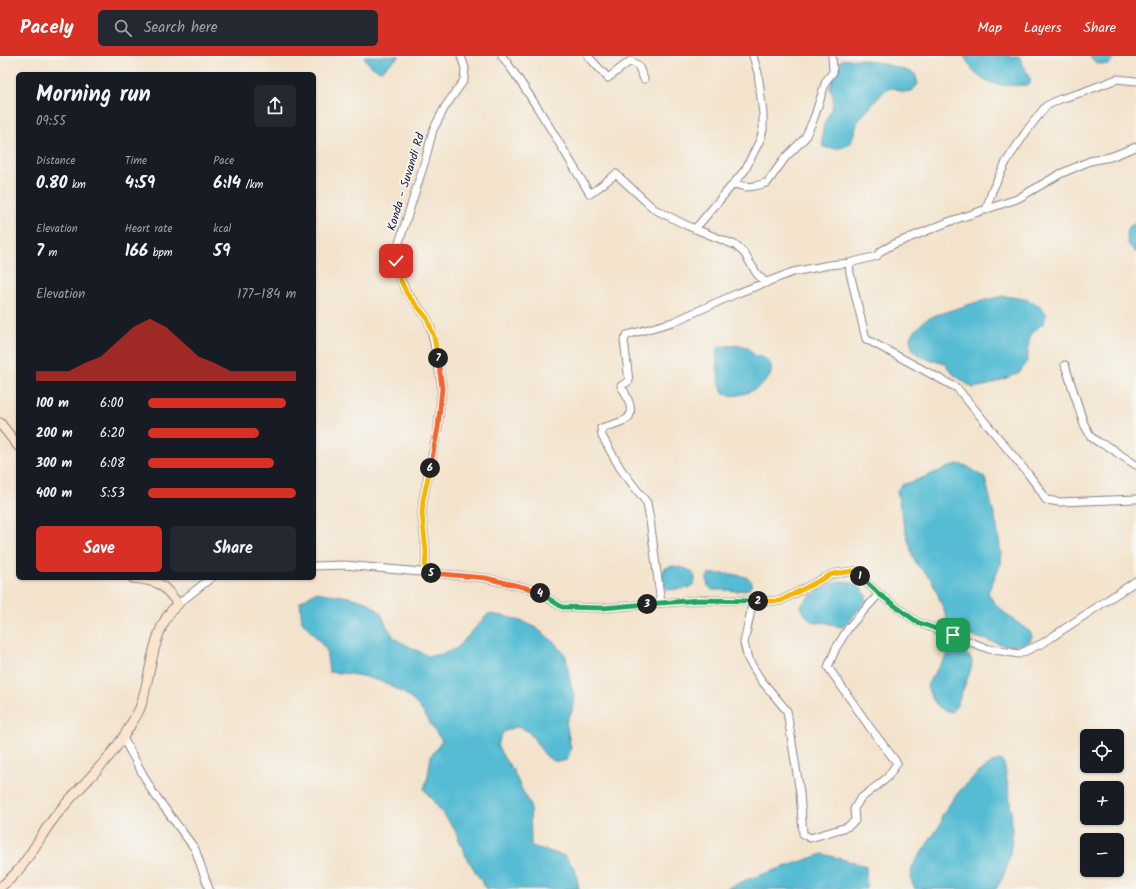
<!DOCTYPE html>
<meta charset="utf-8">
<style>
body{margin:0;font-family:Kalam,sans-serif;background:#242831;color:#f1f3f6;height:100vh;display:flex;flex-direction:column;font-size:15px;white-space:nowrap}
*{box-sizing:border-box;margin:0}
p{font-size:13px;color:#9ea1a6}
.icon{flex:none;width:22px;height:22px;fill:none;stroke:currentColor;stroke-width:2;stroke-linecap:round;stroke-linejoin:round}
.map{position:relative;flex:1;overflow:hidden}
.sheet{position:absolute;left:16px;top:16px;width:300px;height:508px;display:flex;flex-direction:column;background:#171b24;border-radius:6px;box-shadow:0 1px 3px #0004}
.sheet>*{flex:none}
.controls{position:absolute;left:1080px;top:673px;display:grid;gap:8px}
.controls a{display:grid;place-items:center;width:44px;height:44px;border-radius:6px;background:#171b24;box-shadow:0 1px 3px #0004;font-size:20px}
.pin{position:absolute;display:grid;place-items:center;width:34px;height:34px;color:#fff;margin:-17px;border-radius:8px;box-shadow:0 2px 6px #0006}
.km{position:absolute;width:20px;height:20px;margin:-10px;border-radius:50%;background:#222;color:#fff;font-size:11px;line-height:20px;text-align:center}
.round{display:grid;place-items:center;flex:none;width:42px;height:42px;border-radius:6px;background:#242831}
.summary{display:flex;align-items:center;justify-content:space-between;height:68px;padding:0 20px}
h1{font-size:22px;font-weight:700;line-height:30px}
.stats{display:grid;grid-template-columns:repeat(3,1fr);gap:6px;height:68px;padding:4px 20px}
.stats div{display:grid;align-content:center}
.stats b{font-size:17px;font-weight:700}
.stats small{font-size:11px;font-weight:400}
.stats p{font-size:11px}
.chart{height:112px;padding:8px 20px}
.chart p{display:flex;justify-content:space-between}
.chart svg{width:100%;height:72px;margin-top:4px;fill:#d93025;opacity:.7}
.primary-button{display:flex;gap:8px;margin-top:auto;padding:8px 20px}
.primary-button a{flex:1;height:46px;border-radius:6px;background:#d93025;color:#fff;font-size:16px;font-weight:700;line-height:46px;text-align:center}
.primary-button a+a{background:#242831;color:#f1f3f6}
ul{padding:0 20px;list-style:none;font-size:13px}
li{display:grid;grid-template-columns:64px 48px 1fr;align-items:center;height:30px}
li i{height:10px;border-radius:5px;background:#d93025}
header{display:flex;align-items:center;gap:24px;box-sizing:border-box;height:56px;padding:0 20px;background:#d93025;color:#fff}
header strong{font-size:19px}
nav{display:flex;gap:22px;margin-inline-start:auto;font-size:14px}
.search{width:280px;height:36px;background:#242831;display:flex;align-items:center;gap:10px;box-sizing:border-box;padding:0 14px;border-radius:6px;color:#9ea1a6;font-size:15px}
.map>svg:first-child{display:block}
</style>
<header>
<strong>Pacely</strong>
<div class="search"><svg class="icon" aria-label="search" viewBox="0 0 24 24"><circle cx="10" cy="10" r="6"/><path d="M15 15l6 6"/></svg>Search here</div>
<nav><a>Map</a><a>Layers</a><a>Share</a></nav>
</header>
<div class="map">
<svg width="1136" height="833" viewBox="0 0 1136 833">
<rect width="100%" height="100%" fill="#f6f6f2"/>
<filter id="ink" filterUnits="userSpaceOnUse"><feTurbulence type="fractalNoise" baseFrequency=".025" numOctaves="2"/><feDisplacementMap in="SourceGraphic" scale="8" xChannelSelector="R" yChannelSelector="G"/><feConvolveMatrix kernelMatrix="1 2 1 2 8 2 1 2 1" color-interpolation-filters="sRGB"/></filter>
<filter id="wash" filterUnits="userSpaceOnUse"><feTurbulence type="fractalNoise" baseFrequency=".012" numOctaves="4" result="noise"/><feDisplacementMap in="SourceGraphic" scale="16" xChannelSelector="R" yChannelSelector="G"/><feGaussianBlur stdDeviation="0.9" result="paint"/><feColorMatrix in="noise" values="0 0 0 0 0 0 0 0 0 0 0 0 0 0 0 0 0 1.4 0 .05"/><feComposite in="paint" operator="in"/></filter>
<g filter="url(#wash)">
<rect width="100%" height="100%" fill="#f3e3cc"/>
<path fill="#55bcd3" stroke="#3c6f87" d="M 364,0 L 400,0 L 381,15 C 374,14 366,6 364,0 Z
M 964,0 L 1019,0 L 1031,25 L 1029,29 C 996,30 980,31 964,0 Z
M 1090,0 L 1116,0 L 1109,8 C 1100,9 1095,8 1090,0 Z
M 860,3 C 880,7 896,10 915,18 L 918,28 L 912,35 L 903,36 L 894,32 L 886,33 L 858,65 L 851,87 C 842,93 833,94 823,91 C 822,84 822,76 824,69 C 830,54 838,48 830,32 L 832,24 L 841,4 Z
M 1136,165 L 1136,197 L 1128,188 L 1126,174 Z
M 1003,240 C 1019,242 1038,242 1046,259 L 1044,267 L 1033,275 L 1029,285 L 1027,306 L 1019,317 L 989,329 L 973,332 L 953,318 L 945,308 L 919,300 L 912,292 L 910,282 L 912,278 L 924,265 L 936,259 L 974,247 Z
M 723,290 C 729,290 738,289 744,290 C 749,292 750,295 753,298 C 758,302 765,300 769,306 C 783,326 734,347 724,337 C 720,333 719,322 718,317 C 718,309 714,297 719,291 Z
M 957,408 L 967,410 L 985,422 L 997,471 L 1001,498 L 1001,507 L 988,536 C 994,552 1016,565 1030,576 L 1032,580 L 1030,585 L 1023,588 L 1008,590 L 957,576 L 949,568 L 936,534 L 931,523 L 918,510 L 913,501 L 902,462 L 897,434 L 902,429 L 917,424 Z
M 673,510 C 684,512 699,514 694,528 L 689,532 L 667,534 C 662,528 661,518 665,512 Z
M 709,518 C 718,518 763,516 749,533 L 736,535 L 727,534 L 712,534 L 708,530 L 707,522 Z
M 841,525 C 854,526 868,532 866,546 L 843,571 C 837,571 834,569 828,567 C 825,566 821,567 818,567 C 810,566 803,558 801,550 C 808,538 828,529 841,525 Z
M 315,536 L 349,541 L 367,546 L 380,556 L 386,569 L 395,583 L 428,600 L 443,598 L 457,592 L 488,558 L 504,560 L 524,566 L 535,571 L 554,586 L 566,600 L 569,621 L 574,641 L 572,655 L 566,666 L 571,693 L 567,704 C 539,714 539,672 517,671 C 513,671 507,675 503,676 L 497,689 L 504,702 L 513,714 L 521,732 L 530,748 L 531,790 L 565,800 L 575,813 L 579,833 L 486,833 L 466,800 L 454,772 L 424,733 L 428,720 L 431,700 L 442,685 C 434,674 427,661 419,651 C 396,625 363,618 329,616 L 326,593 L 302,565 L 300,546 Z
M 953,594 L 964,597 L 971,602 L 972,607 L 970,616 L 956,651 L 951,656 C 937,654 931,643 927,630 L 931,622 L 950,595 Z
M 999,704 L 1004,707 C 1011,749 1021,795 996,833 L 915,833 L 911,824 L 912,811 L 942,766 L 941,761 C 945,755 949,749 953,743 C 960,733 987,707 999,704 Z
M 823,798 L 866,810 L 866,833 L 726,833 L 746,824 Z"/>
</g>
<g filter="url(#ink)">
<g fill="none" stroke-linecap="round" stroke-linejoin="round">
<defs>
<path id="street" d="M 502,0 C 535,44 562,92 590,138 L 616,118 L 654,153 L 688,170 L 735,189 L 744,197 L 757,218 L 766,227
M 588,0 L 608,22 L 630,5 L 638,9 L 644,23
M 734,128 L 747,131 L 755,130 L 767,127 L 785,102 L 805,82 L 814,62 L 826,25 L 833,16 L 832,0
M 986,154 L 992,135 L 1006,106 L 1028,73 L 1046,50 L 1060,43 L 1083,36 L 1117,23 L 1136,25
M 695,173 L 745,114 L 760,84 L 763,74 L 763,58 L 758,17 L 753,0
M 849,207 L 850,217 L 866,283 L 957,332 L 1029,419 L 1041,435 L 1046,444 L 1060,446 L 1136,443
M 1065,309 L 1084,368 L 1091,381 L 1098,386 L 1113,393 L 1116,396 L 1136,409
M 314,510 L 345,509 L 485,522 L 535,534 L 562,551 L 603,552 L 700,544 L 780,545 L 832,518 L 854,515 L 879,538 L 917,566 L 989,593 L 1019,598 L 1043,587 L 1136,525
M 425,516 L 426,495 L 422,458 L 423,444 L 438,372 L 442,332 L 437,301 L 431,273 L 427,262 L 407,237 L 396,214 L 396,205 L 398,190 L 425,105 L 433,74 L 445,51 L 464,24 L 465,12 L 461,0
M 753,545 L 744,587 L 748,603 L 761,624 L 787,655 L 800,737 L 803,778 L 810,782 L 847,771 L 855,765 L 854,753 L 860,743 L 887,722 L 897,707 L 871,673 L 828,611 L 836,592 L 849,571 L 879,538
M 661,547 L 650,464 L 647,447 L 620,412 L 602,380 L 601,372 C 608,370 624,366 628,362 C 635,355 626,337 621,330 L 629,325 L 624,284 L 627,279 L 673,266 L 738,237 L 793,216 L 829,209 L 849,207 L 877,200 L 881,195 L 894,188 L 951,165 L 1017,143 L 1060,118 L 1090,105 L 1110,101 L 1136,91
M 178,548 L 211,522
M 123,682 L 152,735 L 195,793 L 209,833"/>
<path id="secondary" d="M 0,367 L 18,390
M 0,831 C 25,814 36,785 54,762 C 79,730 112,704 131,668 C 134,663 138,657 140,652 C 152,619 151,571 178,548 C 162,527 160,525 133,522"/>
</defs>
<use href="#street" stroke="#8a8284" stroke-width="9"/>
<use href="#secondary" stroke="#8a8284" stroke-width="11"/>
<use href="#street" stroke="#fff" stroke-width="7"/>
<use href="#secondary" stroke="#fbe5cf" stroke-width="9"/>
</g>
</g>
<g fill="none" stroke-linecap="round" stroke-linejoin="round" filter="url(#ink)">
<defs>
<path id="split-1" d="M 860,520 L 879,538 L 917,566 L 953,579"/>
<path id="split-2" d="M 758,545 L 780,545 L 832,518 L 854,515 L 860,520"/>
<path id="split-3" d="M 647,548 L 700,544 L 758,545"/>
<path id="split-4" d="M 540,537 L 562,551 L 603,552 L 647,548"/>
<path id="split-5" d="M 431,517 L 486,522 L 535,534 L 540,537"/>
<path id="split-6" d="M 430,412 L 423,444 L 422,458 L 426,495 L 425,516 L 431,517"/>
<path id="split-7" d="M 430,412 L 438,372 L 442,332 L 438,302"/>
<path id="split-8" d="M 396,205 L 396,214 L 407,238 L 427,262 L 434,281 L 438,302"/>
</defs>
<use href="#split-1" stroke="#fff" stroke-width="8"/>
<use href="#split-2" stroke="#fff" stroke-width="8"/>
<use href="#split-3" stroke="#fff" stroke-width="8"/>
<use href="#split-4" stroke="#fff" stroke-width="8"/>
<use href="#split-5" stroke="#fff" stroke-width="8"/>
<use href="#split-6" stroke="#fff" stroke-width="8"/>
<use href="#split-7" stroke="#fff" stroke-width="8"/>
<use href="#split-8" stroke="#fff" stroke-width="8"/>
<use href="#split-1" stroke="#22a559" stroke-width="5"/>
<use href="#split-2" stroke="#f5b400" stroke-width="5"/>
<use href="#split-3" stroke="#22a559" stroke-width="5"/>
<use href="#split-4" stroke="#22a559" stroke-width="5"/>
<use href="#split-5" stroke="#f0652b" stroke-width="5"/>
<use href="#split-6" stroke="#f5b400" stroke-width="5"/>
<use href="#split-7" stroke="#f0652b" stroke-width="5"/>
<use href="#split-8" stroke="#f5b400" stroke-width="5"/>
</g>
<g text-anchor="middle" dominant-baseline="central" stroke-width="3.5" stroke-linejoin="round" paint-order="stroke">
<g font-size="12" fill="#22223b" stroke="#f6f6f2">
<text transform="translate(406 126) rotate(-73)">Konda - Suvandi Rd</text>
</g>
</g>
</svg>
<div class="controls">
<a><svg class="icon" aria-label="locate" viewBox="0 0 24 24"><circle cx="12" cy="12" r="6"/><path d="M12 2v4M12 18v4M2 12h4M18 12h4"/></svg></a>
<a>+</a>
<a>−</a>
</div>
<div class="pin" style="left:953px;top:579px;background:#1e9e55"><svg class="icon" aria-label="arrive" viewBox="0 0 24 24"><path d="M6 21V4h12l-3 4 3 4H6"/></svg></div>
<div class="pin" style="left:396px;top:205px;background:#d93025"><svg class="icon" aria-label="check" viewBox="0 0 24 24"><path d="M5 12l5 5 9-10"/></svg></div>
<b class="km" style="left:860px;top:520px">1</b>
<b class="km" style="left:758px;top:545px">2</b>
<b class="km" style="left:647px;top:548px">3</b>
<b class="km" style="left:540px;top:537px">4</b>
<b class="km" style="left:431px;top:517px">5</b>
<b class="km" style="left:430px;top:412px">6</b>
<b class="km" style="left:438px;top:302px">7</b>
<section class="sheet">
<div class="summary"><div><h1>Morning run</h1><p>09:55</p></div><a class="round"><svg class="icon" aria-label="share" viewBox="0 0 24 24"><path d="M12 15V3M7 8l5-5 5 5M5 13v7h14v-7"/></svg></a></div>
<div class="stats">
<div><p>Distance</p><b>0.80<small> km</small></b></div>
<div><p>Time</p><b>4:59</b></div>
<div><p>Pace</p><b>6:14<small> /km</small></b></div>
</div>
<div class="stats">
<div><p>Elevation</p><b>7<small> m</small></b></div>
<div><p>Heart rate</p><b>166<small> bpm</small></b></div>
<div><p>kcal</p><b>59</b></div>
</div>
<div class="chart"><p><span>Elevation</span>177–184 m</p>
<svg viewBox="0 0 160 44" preserveAspectRatio="none"><path d="M0 44V38L10 38L20 38L30 33L40 29L50 20L60 11L70 6L80 11L90 20L100 29L110 33L120 38L130 38L140 38L150 38L160 38V44z"/></svg>
</div>
<ul>
<li><b>100 m</b>6:00<i style="width:93%"></i></li>
<li><b>200 m</b>6:20<i style="width:75%"></i></li>
<li><b>300 m</b>6:08<i style="width:85%"></i></li>
<li><b>400 m</b>5:53<i style="width:100%"></i></li>
</ul>
<div class="primary-button"><a>Save</a><a>Share</a></div>
</section>
</div>
